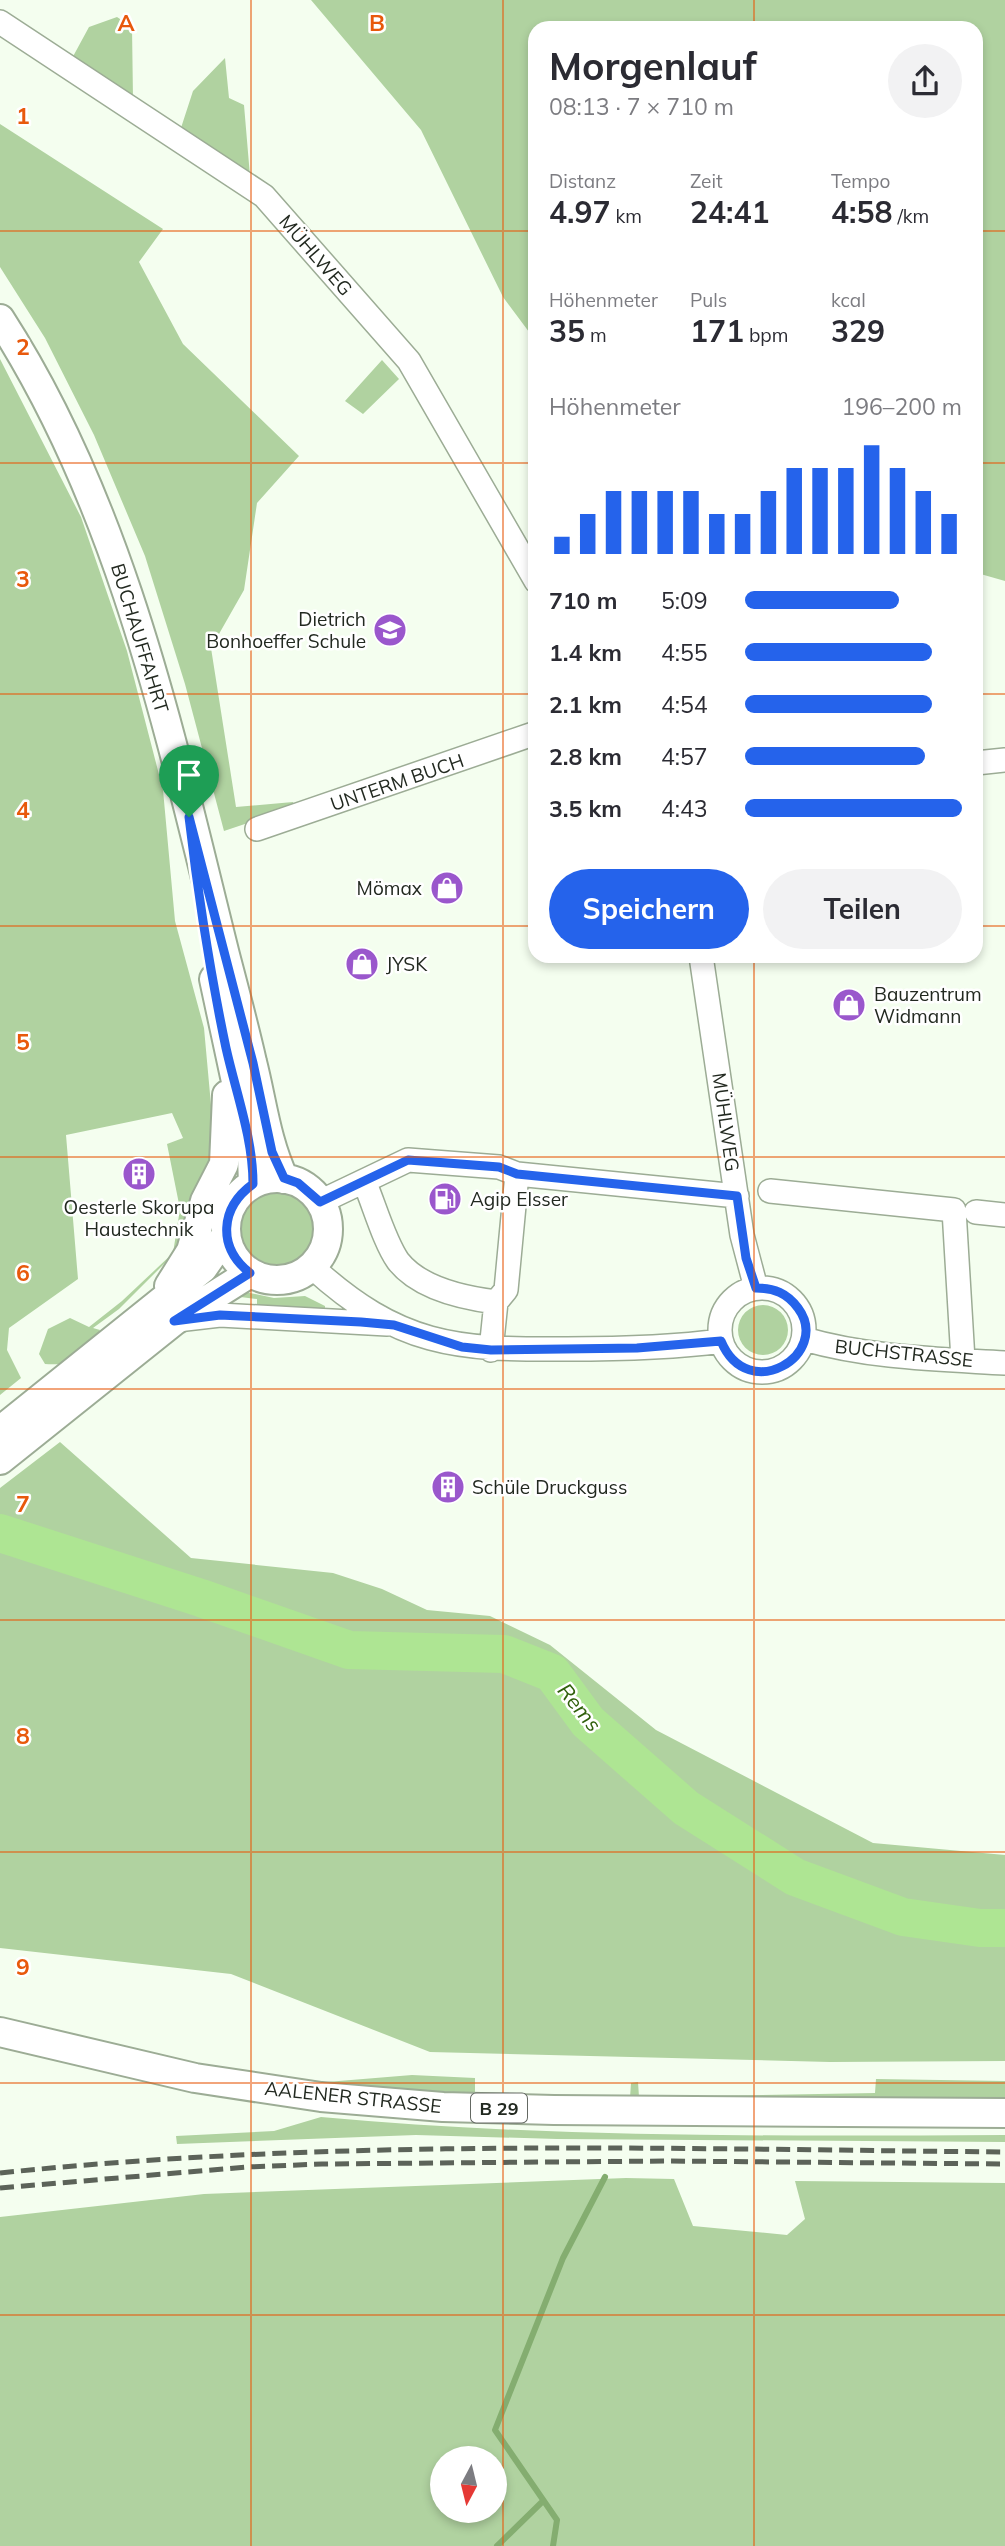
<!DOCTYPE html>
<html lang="de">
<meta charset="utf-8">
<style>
body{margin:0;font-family:Mulish,sans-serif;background:#f2f2f3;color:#2b2b33;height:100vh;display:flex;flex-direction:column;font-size:26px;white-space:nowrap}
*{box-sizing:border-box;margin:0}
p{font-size:23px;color:#7c7c81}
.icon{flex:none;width:38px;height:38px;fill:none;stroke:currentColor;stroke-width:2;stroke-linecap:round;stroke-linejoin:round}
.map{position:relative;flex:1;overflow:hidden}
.details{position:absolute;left:528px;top:21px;width:455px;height:942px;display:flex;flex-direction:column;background:#fff;border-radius:21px;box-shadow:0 4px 10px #0003}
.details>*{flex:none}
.needle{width:46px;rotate:187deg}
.fabs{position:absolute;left:430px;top:2446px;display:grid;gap:14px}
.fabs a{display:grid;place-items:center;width:77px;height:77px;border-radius:50%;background:#fff;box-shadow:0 4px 10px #0003;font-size:35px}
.pin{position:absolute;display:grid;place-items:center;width:60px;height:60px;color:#fff;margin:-72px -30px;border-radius:50% 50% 50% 0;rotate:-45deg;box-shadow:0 0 7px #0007}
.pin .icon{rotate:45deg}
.round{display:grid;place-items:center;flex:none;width:74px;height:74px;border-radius:37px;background:#f2f2f3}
.overview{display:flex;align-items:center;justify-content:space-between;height:119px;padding:0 21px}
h1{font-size:38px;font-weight:700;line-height:52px}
.metrics{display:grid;grid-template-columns:repeat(3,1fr);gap:10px;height:119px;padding:7px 21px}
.metrics div{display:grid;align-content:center}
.metrics b{font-size:30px;font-weight:700}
.metrics small{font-size:19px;font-weight:400}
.metrics p{font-size:19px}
.chart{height:196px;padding:14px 21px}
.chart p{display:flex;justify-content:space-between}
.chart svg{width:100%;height:126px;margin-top:7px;stroke:#2563eb;stroke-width:6}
.button{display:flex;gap:14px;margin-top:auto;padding:14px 21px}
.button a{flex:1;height:80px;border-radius:42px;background:#2563eb;color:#fff;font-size:28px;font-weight:700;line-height:80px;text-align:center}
.button a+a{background:#f2f2f3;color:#2b2b33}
ul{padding:0 21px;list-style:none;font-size:23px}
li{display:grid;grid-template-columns:112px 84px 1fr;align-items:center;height:52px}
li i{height:18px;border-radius:9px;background:#2563eb}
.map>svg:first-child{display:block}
</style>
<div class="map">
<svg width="1005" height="2546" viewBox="0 0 1005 2546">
<rect width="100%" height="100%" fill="#f4feef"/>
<path fill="#b0d2a0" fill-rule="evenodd" d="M 311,0 L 1005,0 L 1005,581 L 977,573 L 976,28 L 536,28 L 535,340 L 503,297 L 421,130 Z
M 117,17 L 132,27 L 133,99 L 70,62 L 89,27 Z
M 225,58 L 229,98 L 244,105 L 250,176 L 179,134 L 193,91 Z
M 0,124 L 163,229 L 139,262 L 183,344 L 299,456 L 257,503 L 244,590 L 211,648 L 236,807 L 293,802 L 295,807 L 224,831 L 185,684 L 145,556 L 94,435 L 45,338 L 0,267 Z
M 0,359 L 81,517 L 127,651 L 163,790 L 175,921 L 204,1028 L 215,1149 L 178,1250 L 119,1309 L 93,1328 L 100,1330 C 87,1357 75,1366 45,1364 L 39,1354 L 48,1329 L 70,1318 L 89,1327 L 122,1301 L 173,1253 L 180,1209 L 167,1144 L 183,1138 L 172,1113 L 66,1135 L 78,1279 L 9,1328 L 7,1350 L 21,1378 L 0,1395 Z
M 382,360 L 399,379 L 363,414 L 345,401 Z
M239 1227a39 39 0 1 1 78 0a39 39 0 1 1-78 0Z
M 245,1292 L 274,1298 L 305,1296 L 325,1306 L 325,1312 L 257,1308 L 257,1299 L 225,1295 Z
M738 1330a25 25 0 1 1 50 0a25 25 0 1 1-50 0Z
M 60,1442 L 191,1558 L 333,1573 L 382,1589 L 427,1610 L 490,1616 L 550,1645 L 656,1730 L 873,1843 L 1005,1855 L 1005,2061 L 830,2062 L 430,2052 L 231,1974 L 0,1948 L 0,1488 Z
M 412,2075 L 475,2078 L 475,2094 L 630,2098 L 631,2083 L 638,2082 L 639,2097 L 875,2093 L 876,2079 L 1005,2081 L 1005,2104 L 522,2102 L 302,2084 Z
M 321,2117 C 548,2138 777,2136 1005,2135 L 1005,2142 L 557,2139 L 416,2135 L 177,2144 L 176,2136 L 274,2131 Z
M 626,2178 L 674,2179 L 693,2226 L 787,2235 L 805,2219 L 795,2181 L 1005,2183 L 1005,2546 L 0,2546 L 0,2217 L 204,2194 ZM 443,2459 L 495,2459 L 495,2511 L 443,2511 Z"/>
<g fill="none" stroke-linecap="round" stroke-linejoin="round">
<path stroke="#84ad70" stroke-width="6" d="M 497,2546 L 543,2501
M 553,2546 L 557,2520 L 495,2430 L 563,2258 L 605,2177"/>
<path stroke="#aee593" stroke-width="38" d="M 0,1533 L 201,1598 L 349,1650 L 504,1654 L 552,1673 L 588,1722 L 686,1808 L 795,1877 L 903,1917 L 980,1928 L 1005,1928"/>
<defs>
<path id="minor" d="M 0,22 L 264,196 L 409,361 L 536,581
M 976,763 L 1005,760
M 257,829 L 536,733
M 701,956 L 742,1235 L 756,1288
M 364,1181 C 374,1204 384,1241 398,1261 C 419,1288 464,1298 496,1302
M 770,1191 L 954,1210 L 963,1360
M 320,1202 L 408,1160 L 499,1167 L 517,1174 L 737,1196
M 976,1212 L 1005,1215
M 312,1267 C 399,1346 455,1350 567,1349 C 619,1349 670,1348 721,1341
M720 1330a42 42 0 1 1 84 0a42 42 0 1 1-84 0Z
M 177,1320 L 220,1315 L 387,1324
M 804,1339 C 870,1358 937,1359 1005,1363
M 491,1350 L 496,1302 L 506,1290 L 517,1174"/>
<path id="major" d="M 0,319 C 124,511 171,740 226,959 C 235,993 244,1027 252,1062 C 262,1101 266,1141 284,1179
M 214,979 L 252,1156 L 253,1184
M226 1229a51 51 0 1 1 102 0a51 51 0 1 1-102 0Z
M 169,1286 L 191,1251 L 205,1201 L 224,1164 L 227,1095
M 0,1431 L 203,1268 L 226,1235
M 0,1460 L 174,1321 L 250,1273
M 0,2032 L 195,2078 L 321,2097 L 443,2107 L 554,2110 L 1005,2113"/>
</defs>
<use href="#minor" stroke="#9cac95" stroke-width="26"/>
<use href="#major" stroke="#9cac95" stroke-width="32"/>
<use href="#minor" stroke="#fff" stroke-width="23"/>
<use href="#major" stroke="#fff" stroke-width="28"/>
<path stroke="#5c6359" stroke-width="5" stroke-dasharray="14 7" stroke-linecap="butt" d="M 0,2173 C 335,2138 669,2149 1005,2152
M 0,2188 L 247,2167 L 322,2164 L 665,2161 L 1005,2164"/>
</g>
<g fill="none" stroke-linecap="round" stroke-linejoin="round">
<defs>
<path id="route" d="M 189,817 L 253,1063 L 272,1152 L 284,1178 L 298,1183 L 320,1202 L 408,1160 L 499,1167 L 517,1174 L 737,1196 L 746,1258 L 756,1288 C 774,1288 787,1293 798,1308 C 832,1354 748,1406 721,1341 L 637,1348 L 491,1350 L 462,1347 L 394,1325 L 361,1322 L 220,1315 L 174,1321 L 250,1273 C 217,1247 220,1208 253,1184 C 253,1138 236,1093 226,1048 C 210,972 198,894 189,817 Z"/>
</defs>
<use href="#route" stroke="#fff" stroke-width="14"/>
<use href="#route" stroke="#2563eb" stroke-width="9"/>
</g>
<path fill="none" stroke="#e8590c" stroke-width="2" stroke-opacity="0.55" d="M 251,0 L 251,2546M 503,0 L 503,2546M 754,0 L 754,28M 0,231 L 536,231M 976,231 L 1005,231M 0,463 L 536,463M 976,463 L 1005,463M 0,694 L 536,694M 976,694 L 1005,694M 0,926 L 536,926M 976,926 L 1005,926M 754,956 L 754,2546M 0,1157 L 1005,1157M 0,1389 L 1005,1389M 0,1620 L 1005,1620M 0,1852 L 1005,1852M 0,2083 L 1005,2083M 0,2315 L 1005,2315"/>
<defs>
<symbol id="school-disc" viewBox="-11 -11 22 22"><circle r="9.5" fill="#9a57cc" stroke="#fff"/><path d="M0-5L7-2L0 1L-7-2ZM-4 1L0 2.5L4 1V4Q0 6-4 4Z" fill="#fff"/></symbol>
<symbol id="shop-disc" viewBox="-11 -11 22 22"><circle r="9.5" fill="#9a57cc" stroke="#fff"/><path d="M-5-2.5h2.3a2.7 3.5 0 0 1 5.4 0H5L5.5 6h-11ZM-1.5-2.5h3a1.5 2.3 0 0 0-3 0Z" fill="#fff"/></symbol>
<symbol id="building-disc" viewBox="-11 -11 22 22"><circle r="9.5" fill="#9a57cc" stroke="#fff"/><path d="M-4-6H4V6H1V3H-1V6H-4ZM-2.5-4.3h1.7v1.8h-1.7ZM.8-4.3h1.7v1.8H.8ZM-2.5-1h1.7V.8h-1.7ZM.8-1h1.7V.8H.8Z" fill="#fff"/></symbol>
<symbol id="fuel-disc" viewBox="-11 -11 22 22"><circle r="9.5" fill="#9a57cc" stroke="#fff"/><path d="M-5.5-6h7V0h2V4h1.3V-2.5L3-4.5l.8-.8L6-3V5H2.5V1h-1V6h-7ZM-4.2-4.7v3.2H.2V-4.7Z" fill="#fff"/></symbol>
</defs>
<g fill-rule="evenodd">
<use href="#school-disc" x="371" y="611" width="38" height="38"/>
<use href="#shop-disc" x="428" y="869" width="38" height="38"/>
<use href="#shop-disc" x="343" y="945" width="38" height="38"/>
<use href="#shop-disc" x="830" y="986" width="38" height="38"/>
<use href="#building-disc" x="120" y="1155" width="38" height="38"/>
<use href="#fuel-disc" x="426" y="1180" width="38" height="38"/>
<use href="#building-disc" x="429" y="1468" width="38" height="38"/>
</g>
<g text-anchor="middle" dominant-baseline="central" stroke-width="5" stroke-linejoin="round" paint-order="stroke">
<rect fill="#fff" stroke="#646963" stroke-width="2" x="471" y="2093.5" width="56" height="29" rx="5"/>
<g font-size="18" font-weight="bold" fill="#222920">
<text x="499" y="2108">B 29</text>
</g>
<g font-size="19" fill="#222920" stroke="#fff">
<text transform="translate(316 255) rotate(49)">MÜHLWEG</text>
<text transform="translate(140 638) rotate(73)">BUCHAUFFAHRT</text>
<text transform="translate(397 782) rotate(-19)">UNTERM BUCH</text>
<text transform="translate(726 1122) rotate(82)">MÜHLWEG</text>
<text transform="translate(904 1353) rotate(6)">BUCHSTRASSE</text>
<text transform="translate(353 2097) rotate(6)">AALENER STRASSE</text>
</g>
<g font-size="19" fill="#222920" stroke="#fff" text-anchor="start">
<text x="366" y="619" text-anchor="end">Dietrich<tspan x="366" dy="22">Bonhoeffer Schule</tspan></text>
<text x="422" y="888" text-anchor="end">Mömax</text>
<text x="386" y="964">JYSK</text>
<text x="874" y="994">Bauzentrum<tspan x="874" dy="22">Widmann</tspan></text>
<text x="470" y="1199">Agip Elsser</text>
<text x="139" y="1207" text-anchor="middle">Oesterle Skorupa<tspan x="139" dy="22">Haustechnik</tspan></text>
<text x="472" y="1487">Schüle Druckguss</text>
</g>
<g font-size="21" font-style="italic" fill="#30600c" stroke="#fff">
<text transform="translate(580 1707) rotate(51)">Rems</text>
</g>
</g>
<g font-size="23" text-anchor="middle" font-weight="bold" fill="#e8590c" stroke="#fff" stroke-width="5" stroke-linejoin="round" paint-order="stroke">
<text x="126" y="31">A</text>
<text x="377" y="31">B</text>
<text x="23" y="124">1</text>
<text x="23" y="355">2</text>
<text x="23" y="587">3</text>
<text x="23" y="818">4</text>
<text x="23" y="1050">5</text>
<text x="23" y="1281">6</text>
<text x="23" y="1512">7</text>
<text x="23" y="1744">8</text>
<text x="23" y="1975">9</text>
</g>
</svg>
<div class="fabs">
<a><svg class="needle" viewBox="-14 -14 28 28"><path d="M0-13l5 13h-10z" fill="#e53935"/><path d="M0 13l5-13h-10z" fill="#7c7c81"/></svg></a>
</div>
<div class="pin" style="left:189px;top:817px;background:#1e9e55"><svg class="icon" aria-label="arrive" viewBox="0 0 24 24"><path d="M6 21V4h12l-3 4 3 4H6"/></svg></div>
<section class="details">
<div class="overview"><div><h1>Morgenlauf</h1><p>08:13 · 7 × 710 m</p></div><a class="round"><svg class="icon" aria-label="share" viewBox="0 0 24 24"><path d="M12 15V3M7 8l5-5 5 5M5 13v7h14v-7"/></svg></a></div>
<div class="metrics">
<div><p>Distanz</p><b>4.97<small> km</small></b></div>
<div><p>Zeit</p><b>24:41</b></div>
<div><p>Tempo</p><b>4:58<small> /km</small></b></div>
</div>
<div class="metrics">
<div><p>Höhenmeter</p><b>35<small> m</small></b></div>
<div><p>Puls</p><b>171<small> bpm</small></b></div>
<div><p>kcal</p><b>329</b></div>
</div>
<div class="chart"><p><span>Höhenmeter</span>196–200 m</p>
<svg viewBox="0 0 160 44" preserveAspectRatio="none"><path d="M5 44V38M15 44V30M25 44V22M35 44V22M45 44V22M55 44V22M65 44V30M75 44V30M85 44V22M95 44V14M105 44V14M115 44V14M125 44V6M135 44V14M145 44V22M155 44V30"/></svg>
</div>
<ul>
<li><b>710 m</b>5:09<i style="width:71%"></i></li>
<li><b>1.4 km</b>4:55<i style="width:86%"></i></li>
<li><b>2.1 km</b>4:54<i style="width:86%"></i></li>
<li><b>2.8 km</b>4:57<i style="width:83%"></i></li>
<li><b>3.5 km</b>4:43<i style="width:100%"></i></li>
</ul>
<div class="button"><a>Speichern</a><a>Teilen</a></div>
</section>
</div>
